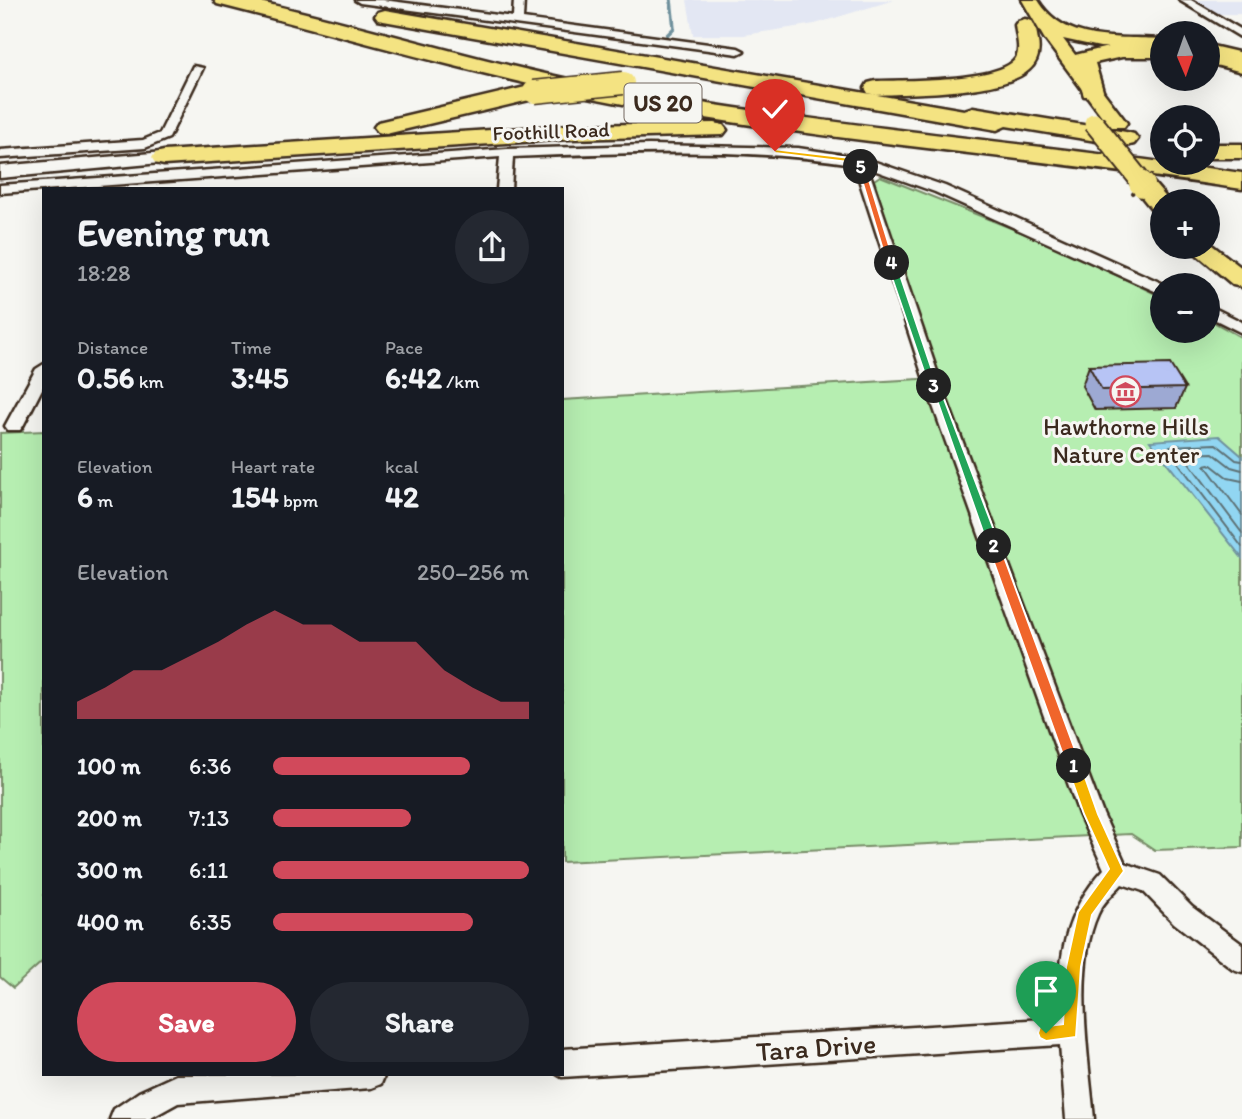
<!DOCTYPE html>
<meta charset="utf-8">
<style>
body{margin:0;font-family:Itim,sans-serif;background:#242831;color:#f1f3f6;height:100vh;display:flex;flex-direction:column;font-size:26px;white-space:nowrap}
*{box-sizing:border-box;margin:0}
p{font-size:23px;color:#9ea1a6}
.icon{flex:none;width:38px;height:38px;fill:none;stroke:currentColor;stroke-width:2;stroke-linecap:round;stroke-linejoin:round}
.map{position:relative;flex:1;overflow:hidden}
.drawer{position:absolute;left:42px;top:187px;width:522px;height:889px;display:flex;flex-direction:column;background:#171b24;border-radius:0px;box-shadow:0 7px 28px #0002}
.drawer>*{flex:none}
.needle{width:46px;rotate:178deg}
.buttons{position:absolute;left:1150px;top:21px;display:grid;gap:14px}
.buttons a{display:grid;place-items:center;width:70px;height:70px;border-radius:50%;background:#171b24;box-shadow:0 7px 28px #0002;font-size:35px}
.pin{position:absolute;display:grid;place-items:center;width:60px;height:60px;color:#fff;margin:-72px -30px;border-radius:50% 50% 50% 0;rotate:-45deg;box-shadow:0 0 7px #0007}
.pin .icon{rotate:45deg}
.km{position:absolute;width:35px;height:35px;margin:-18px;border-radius:50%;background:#222;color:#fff;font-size:19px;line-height:35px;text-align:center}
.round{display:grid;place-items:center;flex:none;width:74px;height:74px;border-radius:37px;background:#242831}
.head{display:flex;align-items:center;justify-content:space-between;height:119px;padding:0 35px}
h1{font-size:38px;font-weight:800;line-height:52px}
.stats{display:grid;grid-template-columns:repeat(3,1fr);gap:10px;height:119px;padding:7px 35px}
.stats div{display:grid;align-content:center}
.stats b{font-size:30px;font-weight:800}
.stats small{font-size:19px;font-weight:400}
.stats p{font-size:19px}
.chart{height:196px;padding:14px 35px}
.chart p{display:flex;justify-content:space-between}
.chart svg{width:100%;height:126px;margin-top:7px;fill:#d1495b;opacity:.7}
.action{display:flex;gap:14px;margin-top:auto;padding:14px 35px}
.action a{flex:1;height:80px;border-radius:42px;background:#d1495b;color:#fff;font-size:28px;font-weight:800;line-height:80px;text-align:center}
.action a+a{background:#242831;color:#f1f3f6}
ul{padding:0 35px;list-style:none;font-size:23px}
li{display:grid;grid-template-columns:112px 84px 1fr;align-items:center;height:52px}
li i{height:18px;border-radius:9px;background:#d1495b}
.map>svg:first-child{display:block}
</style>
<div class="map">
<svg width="1242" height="1119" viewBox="0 0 1242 1119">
<rect width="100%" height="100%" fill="#f6f6f2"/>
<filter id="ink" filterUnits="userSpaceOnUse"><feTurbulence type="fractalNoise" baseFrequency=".0143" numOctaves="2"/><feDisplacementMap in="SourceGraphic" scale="14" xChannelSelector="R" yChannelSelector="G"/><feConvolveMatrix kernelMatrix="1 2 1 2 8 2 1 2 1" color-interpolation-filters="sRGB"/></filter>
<g filter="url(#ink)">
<path fill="#e3e7f3" d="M 687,0 L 894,0 L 815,24 L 744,35 L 693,35 Z
M 1190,0 L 1242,0 L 1242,14 L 1216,14 Z"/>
<path fill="#b6eeb1" stroke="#788c68" stroke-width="2" d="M 880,176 L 1056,246 L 1162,297 L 1162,331 L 1208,331 L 1208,319 L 1242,338 L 1242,847 L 1155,850 L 1131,834 L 562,862 L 562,400 L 936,378 L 874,180 Z
M 44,431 L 44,960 L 13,988 L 0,977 L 0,433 Z"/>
<path fill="#91d6f2" stroke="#6f919d" stroke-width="2" d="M 1219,436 L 1242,456 L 1242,558 L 1150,441 Z"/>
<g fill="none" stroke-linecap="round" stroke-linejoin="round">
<path stroke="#5d6f73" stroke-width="2" d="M 1242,461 L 1236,460 L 1216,444 L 1170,446 L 1168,449 L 1242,547
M 1242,470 L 1231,467 L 1213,453 L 1187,454 L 1185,457 L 1242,533
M 1242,481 L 1228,478 L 1210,464 L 1205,465 L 1242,515"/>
<path stroke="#6f919d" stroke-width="3.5" d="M 667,35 L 674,28 L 671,0"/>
<defs>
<path id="street" d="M 355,0 L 383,0 L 513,17 L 514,0 L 524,0 L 523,19 L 738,48 L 744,51 L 738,54 L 360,3 Z
M 1179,0 L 1191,0 L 1242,30 L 1242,38 Z
M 193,66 L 203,68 L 169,138 L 145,148 L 0,158 L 0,150 L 143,140 L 160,133 Z
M 649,145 L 798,148 L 864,158 L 945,186 L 1166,285 L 1162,285 L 1162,293 L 1157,292 L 935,192 L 868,168 L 944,392 L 1103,814 L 1125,863 L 1160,875 L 1192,907 L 1242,944 L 1242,972 L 1233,969 L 1174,923 L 1143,891 L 1122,884 C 1114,893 1103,902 1098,914 C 1073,968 1089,1061 1094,1119 L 1066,1119 L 1060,1045 L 562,1077 L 557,1074 L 562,1074 L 562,1049 L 1059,1018 C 1058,959 1063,914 1104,869 L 1079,814 L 928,392 L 854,164 C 741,147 626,153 513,157 L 511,189 L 497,189 L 500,157 L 0,193 L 0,185 L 507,149 Z
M 1208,305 L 1242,322 L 1242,333 L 1208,316 Z
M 44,364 L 44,385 L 23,426 L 20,430 L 8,430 L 5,426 L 36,369 Z
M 385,1074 L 381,1084 L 371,1088 L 178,1103 L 149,1119 L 110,1119 L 114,1109 L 139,1092 L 176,1075 Z"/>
<path id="secondary" d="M 164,152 L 171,154 L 173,158 L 171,162 L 0,178 L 0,166 Z"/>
<path id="primary" d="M 1022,0 L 1038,0 C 1065,44 1117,36 1162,39 L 1162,49 L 1100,47 L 1063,39 L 1124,119 L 1127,123 L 1124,127 L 1110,127 L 1044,38 Z
M 1208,45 L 1242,53 L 1242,64 L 1208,55 Z
M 1143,179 L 1151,180 L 1169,201 L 1162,201 L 1162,214 L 1154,212 L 1132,185 L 1135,180 Z
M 1208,242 L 1242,268 L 1242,287 L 1233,285 L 1188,247 L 1208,247 Z"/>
<path id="highway" d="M 214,0 L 251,0 C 376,28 499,68 625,90 C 830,127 1038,143 1242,173 L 1242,189 C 1036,157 828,142 623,104 C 487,78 352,38 217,4 Z
M 385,10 L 964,110 L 973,107 L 1126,132 L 1134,134 L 1138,139 L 1134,144 L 1126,146 L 1006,126 L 997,130 L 378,20 L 375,16 L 378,12 Z
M 1025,19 L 1032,21 C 1036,27 1037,34 1038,41 C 1040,52 1038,62 1029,70 C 1003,94 911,93 876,95 L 868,93 L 865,88 L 868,83 L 876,81 C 904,80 1001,82 1016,58 C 1021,49 1016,35 1015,25 L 1018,21 Z
M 1152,44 L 1162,45 L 1162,57 L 1122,57 L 1095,63 L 1103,91 L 1100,96 L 1084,96 L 1072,60 L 1075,55 L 1112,46 Z
M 1208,50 L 1242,59 L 1242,72 L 1208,63 Z
M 534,85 L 542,87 L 545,92 L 542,97 L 386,134 L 378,132 L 374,127 L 378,122 Z
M 715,123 L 723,125 L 727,130 L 723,135 L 570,139 L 164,165 L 155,163 L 152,158 L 155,153 L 164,151 L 570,125 Z
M 1208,144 L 1242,144 L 1242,158 L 1208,158 Z"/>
</defs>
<use href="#street" stroke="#3b2a1e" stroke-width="5"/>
<use href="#secondary" stroke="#3b2a1e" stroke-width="5"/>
<use href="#primary" stroke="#3b2a1e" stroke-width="5"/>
<use href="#highway" stroke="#3b2a1e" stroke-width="5"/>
<use href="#street" fill="#f6f6f2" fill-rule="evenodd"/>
<use href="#secondary" fill="#f6f6f2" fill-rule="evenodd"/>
<use href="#primary" fill="#f4e382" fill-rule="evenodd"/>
<use href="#highway" fill="#f4e382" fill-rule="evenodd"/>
<defs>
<path id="primary-bridge-far1" d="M 1094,123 L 1143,184"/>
<path id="primary-bridge" d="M 1141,183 L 1143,185"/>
<path id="highway-bridge" d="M 534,92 L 623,83"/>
</defs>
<use href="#primary-bridge-far1" stroke="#3b2a1e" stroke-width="23" stroke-linecap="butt"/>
<use href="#primary-bridge" stroke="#3b2a1e" stroke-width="29" stroke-linecap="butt"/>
<use href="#highway-bridge" stroke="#3b2a1e" stroke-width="25" stroke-linecap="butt"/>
<use href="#primary-bridge-far1" stroke="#f4e382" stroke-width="19"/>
<use href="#primary-bridge" stroke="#f4e382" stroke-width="24"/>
<use href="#highway-bridge" stroke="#f4e382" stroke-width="22"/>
</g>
<path fill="#9da9d3" stroke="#3b2a1e" stroke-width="2" d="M 1089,366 L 1185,388 L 1176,408 L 1095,410 L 1082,386 Z"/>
<path fill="#b7c4f5" stroke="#3b2a1e" stroke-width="2" d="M 1170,364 L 1185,388 L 1102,390 L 1089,366 Z"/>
</g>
<path fill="#f5b400" stroke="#fff" stroke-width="2" d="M 1074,761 L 1081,766 L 1098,814 L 1124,871 L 1092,915 L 1081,967 L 1076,1037 L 1046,1041 L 1040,1038 L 1038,1033 L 1040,1027 L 1063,1024 L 1066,967 L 1078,912 L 1109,869 L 1084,814 L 1067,766 Z"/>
<path fill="#f0652b" stroke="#fff" stroke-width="2" d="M 994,542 L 1000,546 L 1081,766 L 1079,770 L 1074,772 L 1067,766 L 988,546 Z"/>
<path fill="#22a559" stroke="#fff" stroke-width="2" d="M 931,383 L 939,386 L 1000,546 L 998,549 L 990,549 L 988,546 Z"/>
<path fill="#22a559" stroke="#fff" stroke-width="2" d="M 892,261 L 896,263 L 938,388 L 929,386 L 887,263 Z"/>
<path fill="#f0652b" stroke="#fff" stroke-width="2" d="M 861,165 L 865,167 L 895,265 L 887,263 L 858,167 Z"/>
<path fill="#f5b400" stroke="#fff" stroke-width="2" d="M 773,149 L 859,159 L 865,167 L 859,169 L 856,163 L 775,153 Z"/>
<defs>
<symbol id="museum-ring" viewBox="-11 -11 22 22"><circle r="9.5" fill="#f6f6f2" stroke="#d1495b" stroke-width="1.5"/><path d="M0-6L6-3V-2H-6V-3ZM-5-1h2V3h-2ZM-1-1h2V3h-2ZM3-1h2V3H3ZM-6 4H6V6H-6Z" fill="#d1495b"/></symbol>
</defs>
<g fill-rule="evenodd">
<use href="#museum-ring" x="1108" y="374" width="35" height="35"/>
</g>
<g text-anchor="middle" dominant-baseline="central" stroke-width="6" stroke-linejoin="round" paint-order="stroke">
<g font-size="21" fill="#3b2a1e" stroke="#f6f6f2">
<text transform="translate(551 131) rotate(-2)">Foothill Road</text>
</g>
<rect fill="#f6f6f2" stroke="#73675e" stroke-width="2" x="624.5" y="83.5" width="77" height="39" rx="5"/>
<g font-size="23" font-weight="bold" fill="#3b2a1e">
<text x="663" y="103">US 20</text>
</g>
<g font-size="24" fill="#3b2a1e" stroke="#f6f6f2">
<text x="1126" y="426">Hawthorne Hills<tspan x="1126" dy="28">Nature Center</tspan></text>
</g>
<g font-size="28" fill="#3b2a1e" stroke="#f6f6f2">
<text transform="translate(816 1047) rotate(-4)">Tara Drive</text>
</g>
</g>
</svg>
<div class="buttons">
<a><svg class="needle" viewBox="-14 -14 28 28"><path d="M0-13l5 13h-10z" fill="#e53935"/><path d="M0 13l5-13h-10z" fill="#9ea1a6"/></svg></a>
<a><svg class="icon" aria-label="locate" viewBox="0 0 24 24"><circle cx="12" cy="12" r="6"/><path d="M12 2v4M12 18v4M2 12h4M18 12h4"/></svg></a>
<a>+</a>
<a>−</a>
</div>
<div class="pin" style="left:1046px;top:1033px;background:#1e9e55"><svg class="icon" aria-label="arrive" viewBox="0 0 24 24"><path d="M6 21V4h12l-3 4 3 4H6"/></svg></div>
<div class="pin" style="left:775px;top:151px;background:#d93025"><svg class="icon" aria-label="check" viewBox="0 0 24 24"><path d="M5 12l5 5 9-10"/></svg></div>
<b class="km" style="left:1074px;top:766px">1</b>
<b class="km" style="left:994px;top:546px">2</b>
<b class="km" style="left:934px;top:386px">3</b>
<b class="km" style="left:892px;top:263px">4</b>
<b class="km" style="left:861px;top:167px">5</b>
<section class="drawer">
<div class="head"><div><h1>Evening run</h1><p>18:28</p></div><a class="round"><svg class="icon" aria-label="share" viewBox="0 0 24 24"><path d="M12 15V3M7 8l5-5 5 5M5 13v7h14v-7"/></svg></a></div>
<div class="stats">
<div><p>Distance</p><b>0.56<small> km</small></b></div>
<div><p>Time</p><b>3:45</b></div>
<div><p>Pace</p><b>6:42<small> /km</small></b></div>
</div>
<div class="stats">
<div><p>Elevation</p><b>6<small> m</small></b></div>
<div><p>Heart rate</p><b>154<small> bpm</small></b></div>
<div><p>kcal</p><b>42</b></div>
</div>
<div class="chart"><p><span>Elevation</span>250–256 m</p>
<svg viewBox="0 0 160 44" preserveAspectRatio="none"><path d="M0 44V38L10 33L20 27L30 27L40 22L50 17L60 11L70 6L80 11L90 11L100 17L110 17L120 17L130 27L140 33L150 38L160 38V44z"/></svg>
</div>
<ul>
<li><b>100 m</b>6:36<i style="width:77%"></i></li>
<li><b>200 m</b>7:13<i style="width:54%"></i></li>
<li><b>300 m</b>6:11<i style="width:100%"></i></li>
<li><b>400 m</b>6:35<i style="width:78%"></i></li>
</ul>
<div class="action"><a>Save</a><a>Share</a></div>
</section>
</div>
